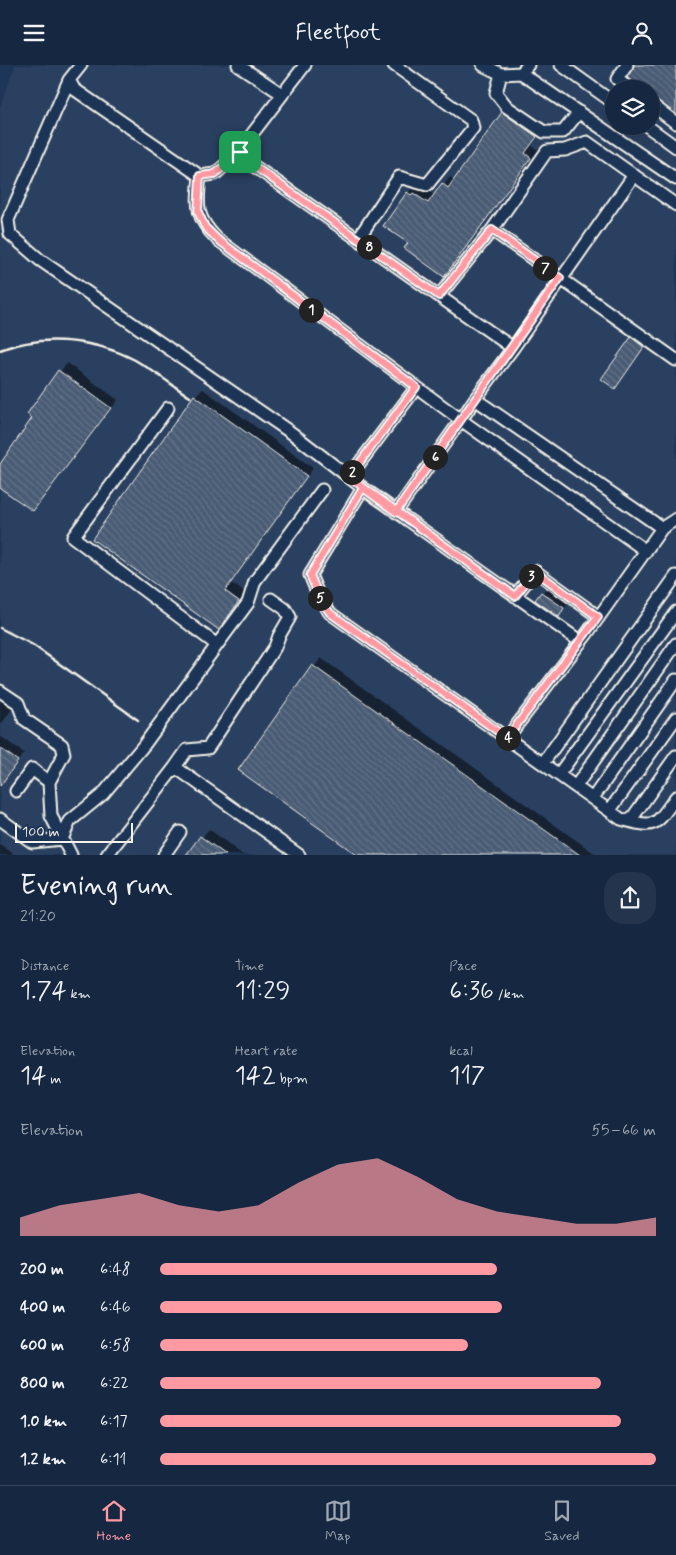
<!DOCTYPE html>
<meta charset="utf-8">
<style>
body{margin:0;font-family:Mynerve,sans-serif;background:#23344c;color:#f1f3f6;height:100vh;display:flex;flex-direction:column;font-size:19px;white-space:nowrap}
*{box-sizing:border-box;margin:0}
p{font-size:16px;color:#9ea6b1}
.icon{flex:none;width:28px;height:28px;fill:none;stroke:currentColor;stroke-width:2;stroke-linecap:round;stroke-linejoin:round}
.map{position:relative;height:790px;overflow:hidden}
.side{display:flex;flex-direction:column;background:#162841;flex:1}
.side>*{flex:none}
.fabs{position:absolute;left:605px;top:15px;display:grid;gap:10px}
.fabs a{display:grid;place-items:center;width:55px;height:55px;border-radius:50%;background:#162841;box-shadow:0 5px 20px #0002,0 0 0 1px #35445a;font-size:25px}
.scale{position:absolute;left:15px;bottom:12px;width:118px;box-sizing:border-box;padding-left:5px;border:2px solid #f4f1e8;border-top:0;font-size:14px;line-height:18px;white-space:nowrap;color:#f4f1e8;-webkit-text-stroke:4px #1d3557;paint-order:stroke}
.pin{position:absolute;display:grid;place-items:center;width:42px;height:42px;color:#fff;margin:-21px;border-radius:10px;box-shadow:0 2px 8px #0006}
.km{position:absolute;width:25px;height:25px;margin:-12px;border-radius:50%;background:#222;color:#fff;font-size:14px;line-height:25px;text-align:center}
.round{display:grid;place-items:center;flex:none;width:52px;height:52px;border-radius:20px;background:#23344c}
.headline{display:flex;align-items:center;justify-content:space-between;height:85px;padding:0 20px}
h1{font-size:28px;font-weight:600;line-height:38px}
.figures{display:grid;grid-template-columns:repeat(3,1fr);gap:8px;height:85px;padding:5px 20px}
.figures div{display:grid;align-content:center}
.figures b{font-size:25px;font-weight:600}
.figures small{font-size:14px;font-weight:400}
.figures p{font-size:14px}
.chart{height:140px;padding:10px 20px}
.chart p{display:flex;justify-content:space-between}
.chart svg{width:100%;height:90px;margin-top:5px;fill:#ff9aa2;opacity:.7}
ul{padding:0 20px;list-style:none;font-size:16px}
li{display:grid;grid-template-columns:80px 60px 1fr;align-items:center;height:38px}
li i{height:12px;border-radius:6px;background:#ff9aa2}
header{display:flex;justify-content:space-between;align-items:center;height:65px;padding:0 20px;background:#162841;font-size:22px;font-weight:600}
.menu{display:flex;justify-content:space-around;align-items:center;height:70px;border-top:1px solid #35445a;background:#162841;font-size:14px;color:#9ea6b1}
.menu a{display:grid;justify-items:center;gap:2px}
.menu .selected{color:#ff9aa2}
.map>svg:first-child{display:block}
</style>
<header><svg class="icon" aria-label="menu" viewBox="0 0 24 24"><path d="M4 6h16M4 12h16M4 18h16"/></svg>Fleetfoot<svg class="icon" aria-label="person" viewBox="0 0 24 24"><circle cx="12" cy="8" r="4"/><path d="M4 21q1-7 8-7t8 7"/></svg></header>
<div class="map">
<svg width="676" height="790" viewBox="0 0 676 790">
<defs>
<pattern id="building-back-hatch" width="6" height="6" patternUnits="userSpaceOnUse" patternTransform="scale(1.25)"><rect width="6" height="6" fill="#485b74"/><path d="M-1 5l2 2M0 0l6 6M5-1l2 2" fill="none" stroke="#637388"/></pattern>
</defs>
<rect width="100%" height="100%" fill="#1d3557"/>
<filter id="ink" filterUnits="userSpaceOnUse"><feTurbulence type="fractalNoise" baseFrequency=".02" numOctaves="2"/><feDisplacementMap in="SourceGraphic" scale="10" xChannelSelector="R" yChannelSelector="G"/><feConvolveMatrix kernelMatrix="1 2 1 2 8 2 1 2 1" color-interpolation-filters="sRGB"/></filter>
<g filter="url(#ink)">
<path fill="#2a4060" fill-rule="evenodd" d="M 15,0 L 676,0 L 676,790 L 0,790 L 0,42 ZM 614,24 L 651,24 L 651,61 L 614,61 Z"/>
<path fill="#0007" d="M 510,41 L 544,64 L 532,81 L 538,85 L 444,210 L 409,178 L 408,128 L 415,120 L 422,121 L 435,131 L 450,112 L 455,115 Z
M 635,270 L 647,278 L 618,319 L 632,273 Z
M 67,298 L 118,335 L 33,445 L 0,421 L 0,401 L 34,353 L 28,349 Z
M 203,324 L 313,403 L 231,518 L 246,528 L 218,564 L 195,331 Z
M 547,522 L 569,538 L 558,550 L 537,535 Z
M 321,593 L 597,790 L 359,790 L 239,705 Z
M 0,635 L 12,644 L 0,661 Z
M 0,671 L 24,688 L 0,719 Z
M 209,764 L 243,790 L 188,790 Z
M 0,779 L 15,790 L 0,790 Z"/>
<path fill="url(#building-back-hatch)" stroke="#f4f1e8" d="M 634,0 L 676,0 L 676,49 L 651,32 L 651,24 L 637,24 L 627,12 Z
M 502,47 L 537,72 L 525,88 L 531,93 L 444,212 L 404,183 L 408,178 L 383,161 L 407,127 L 411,130 L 413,128 L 428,138 L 442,118 L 448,123 Z
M 631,272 L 644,282 L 615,324 L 601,314 Z
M 58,305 L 111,343 L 33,446 L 0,423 L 0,399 L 32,353 L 27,349 Z
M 194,330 L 307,411 L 225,526 L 239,536 L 219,565 L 92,474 Z
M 541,527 L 564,543 L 559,552 L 535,535 Z
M 312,600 L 580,790 L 357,790 L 238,705 Z
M 0,683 L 18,696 L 0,721 Z
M 200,771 L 226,790 L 186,790 Z"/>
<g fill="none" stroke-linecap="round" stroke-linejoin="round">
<defs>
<path id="minor" d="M 81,0 L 69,15 L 74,24 L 200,111 L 215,109 L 240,87
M 238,0 L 282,29
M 305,0 L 246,77 L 240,87 L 241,92 L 513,283 L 475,334 L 662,463 L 676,454
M 483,0 L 501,9 L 521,8 L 528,0
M 561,0 L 614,38
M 627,0 L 617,14 L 630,24
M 521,8 L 676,114
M 501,9 L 496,28 L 507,42 L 544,67 L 563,67 L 579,47
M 69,15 L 8,155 L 10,169 L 40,195 L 293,369 L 363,423 L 310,510 L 320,534 L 330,548 L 621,754 C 657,764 655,761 676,732
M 651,39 L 676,58
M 647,61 L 676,82
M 200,111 C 197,141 195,152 217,174 L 461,355 L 475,334
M 676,140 L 587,77 L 565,85 L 547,86 L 492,165 L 676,295
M 358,174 L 399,112 L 427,120 L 473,63 L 471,55 L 394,0
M 439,231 L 492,165
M 513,283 L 634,110
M 349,412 L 416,323
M 363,423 L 581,577
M 396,447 L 461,355 L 646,486
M 515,531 L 535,506 L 599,552
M 217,580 L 248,538 L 255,516 L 322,425
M 0,626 L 18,638 L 24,654 L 62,680 L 64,689 L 49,717
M 507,673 L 586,570 L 662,463
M 543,698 L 676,511
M 175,702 L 187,685 L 208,683 L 275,582 L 279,571 L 290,552 L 285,544 L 271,534
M 559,709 L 676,547
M 576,721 L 676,579
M 16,726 L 32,704 L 49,717 L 51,751 L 71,790
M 593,733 L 676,615
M 610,745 L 676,653
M 0,754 L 32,777 L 62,774
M 630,756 L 676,691
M 62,774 L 70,756 L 103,729 L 144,680 L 217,580 L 73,472 L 168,343
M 107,790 L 175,702 L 299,790
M 164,790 L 180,767"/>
</defs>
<use href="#minor" stroke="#f4f1e8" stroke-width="15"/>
<use href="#minor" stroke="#1d3557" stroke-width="11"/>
<path stroke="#f4f1e8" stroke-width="2.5" d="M 0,285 C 43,269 95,274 135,295 C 154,306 172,320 190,332
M 0,563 L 33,580 L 138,655"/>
</g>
</g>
<g fill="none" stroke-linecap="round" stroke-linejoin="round" filter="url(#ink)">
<defs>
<path id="route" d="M 240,87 L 215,109 L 200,111 L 198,147 L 205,162 L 217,174 L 416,322 L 349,412 L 515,531 L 535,506 L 598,552 L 507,673 L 330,548 L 320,534 L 310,510 L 363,423 L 396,447 L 560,213 L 492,165 L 439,231 L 251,99 L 242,92 L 240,87"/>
</defs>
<use href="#route" stroke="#fff" stroke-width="10"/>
<use href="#route" stroke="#ff9aa2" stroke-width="6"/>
</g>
</svg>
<div class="fabs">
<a><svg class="icon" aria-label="layers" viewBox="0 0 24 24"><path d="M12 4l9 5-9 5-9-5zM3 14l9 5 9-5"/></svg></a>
</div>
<div class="scale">100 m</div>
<div class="pin" style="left:240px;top:87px;background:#1e9e55"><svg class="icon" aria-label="arrive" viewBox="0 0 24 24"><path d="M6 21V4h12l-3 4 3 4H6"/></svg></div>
<b class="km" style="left:311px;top:245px">1</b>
<b class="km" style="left:352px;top:407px">2</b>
<b class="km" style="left:531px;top:511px">3</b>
<b class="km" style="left:508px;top:673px">4</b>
<b class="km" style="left:320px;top:533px">5</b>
<b class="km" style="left:435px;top:392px">6</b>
<b class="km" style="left:545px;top:203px">7</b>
<b class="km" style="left:369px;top:182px">8</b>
</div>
<section class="side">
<div class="headline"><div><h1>Evening run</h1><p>21:20</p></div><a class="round"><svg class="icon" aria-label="share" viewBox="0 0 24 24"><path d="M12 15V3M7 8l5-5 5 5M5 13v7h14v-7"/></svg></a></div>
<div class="figures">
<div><p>Distance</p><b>1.74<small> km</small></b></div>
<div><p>Time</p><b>11:29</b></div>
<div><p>Pace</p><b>6:36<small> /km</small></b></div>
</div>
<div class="figures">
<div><p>Elevation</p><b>14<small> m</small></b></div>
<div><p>Heart rate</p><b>142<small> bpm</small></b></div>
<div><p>kcal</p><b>117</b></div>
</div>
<div class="chart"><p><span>Elevation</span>55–66 m</p>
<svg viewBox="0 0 160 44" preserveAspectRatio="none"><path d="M0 44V35L10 29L20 26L30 23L40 29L50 32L60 29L70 18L80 9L90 6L100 15L110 26L120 32L130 35L140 38L150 38L160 35V44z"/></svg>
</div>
<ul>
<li><b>200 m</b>6:48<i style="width:68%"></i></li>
<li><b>400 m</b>6:46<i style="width:69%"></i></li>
<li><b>600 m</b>6:58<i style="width:62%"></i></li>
<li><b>800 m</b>6:22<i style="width:89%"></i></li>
<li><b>1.0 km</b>6:17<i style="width:93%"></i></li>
<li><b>1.2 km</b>6:11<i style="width:100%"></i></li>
</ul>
</section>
<nav class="menu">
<a class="selected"><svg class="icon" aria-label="home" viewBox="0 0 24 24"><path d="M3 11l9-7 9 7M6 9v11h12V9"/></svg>Home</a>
<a><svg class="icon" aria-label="map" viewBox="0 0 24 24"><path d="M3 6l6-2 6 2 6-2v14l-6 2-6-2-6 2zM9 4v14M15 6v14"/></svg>Map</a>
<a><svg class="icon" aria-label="saved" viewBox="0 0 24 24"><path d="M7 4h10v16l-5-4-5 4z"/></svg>Saved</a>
</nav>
